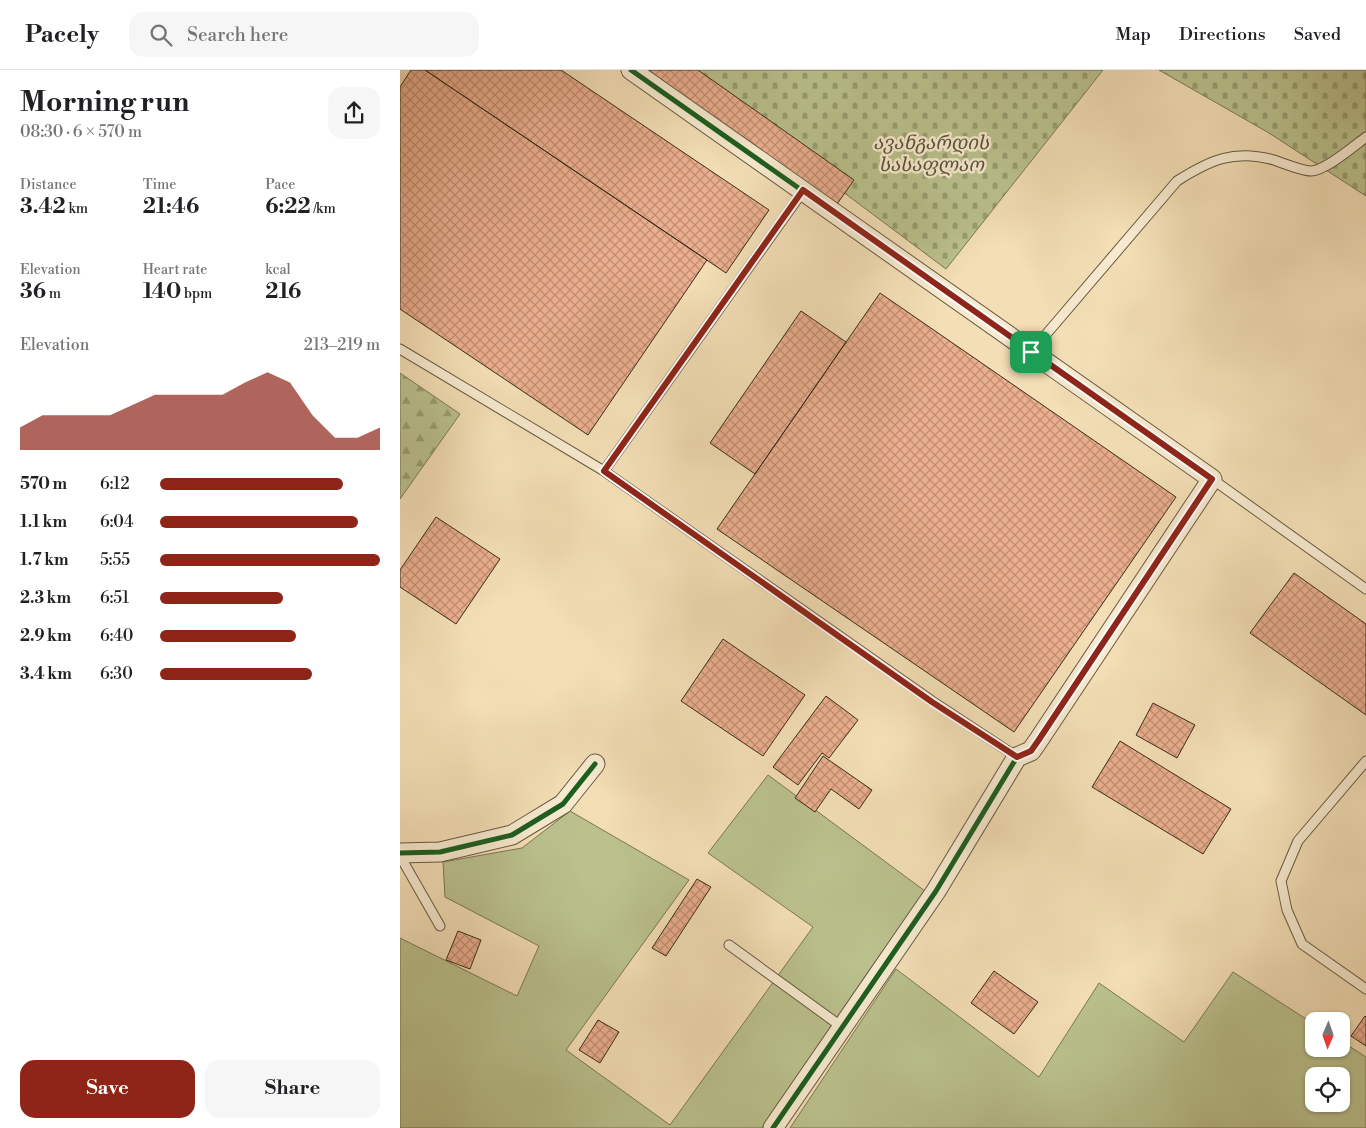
<!DOCTYPE html>
<meta charset="utf-8">
<style>
body{margin:0;font-family:"Libre Bodoni","Noto Serif Georgian",serif;background:#f6f6f6;color:#202124;height:100vh;display:flex;flex-direction:column;font-size:19px;white-space:nowrap}
*{box-sizing:border-box;margin:0}
p{font-size:16px;color:#757577}
.icon{flex:none;width:28px;height:28px;fill:none;stroke:currentColor;stroke-width:2;stroke-linecap:round;stroke-linejoin:round}
.map{position:relative;flex:1;overflow:hidden}
.drawer{display:flex;flex-direction:column;background:#fff;width:400px}
.drawer>*{flex:none}
.needle{width:32px;rotate:182deg}
.fabs{position:absolute;left:905px;top:942px;display:grid;gap:10px}
.fabs a{display:grid;place-items:center;width:45px;height:45px;border-radius:10px;background:#fff;box-shadow:0 1px 4px #0004;font-size:25px}
.pin{position:absolute;display:grid;place-items:center;width:42px;height:42px;color:#fff;margin:-21px;border-radius:10px;box-shadow:0 2px 8px #0006}
.round{display:grid;place-items:center;flex:none;width:52px;height:52px;border-radius:15px;background:#f6f6f6}
.headline{display:flex;align-items:center;justify-content:space-between;height:85px;padding:0 20px}
h1{font-size:28px;font-weight:700;line-height:38px}
.stats{display:grid;grid-template-columns:repeat(3,1fr);gap:8px;height:85px;padding:5px 20px}
.stats div{display:grid;align-content:center}
.stats b{font-size:21px;font-weight:700}
.stats small{font-size:14px;font-weight:400}
.stats p{font-size:14px}
.chart{height:140px;padding:10px 20px}
.chart p{display:flex;justify-content:space-between}
.chart svg{width:100%;height:90px;margin-top:5px;fill:#8f2418;opacity:.7}
.cta{display:flex;gap:10px;margin-top:auto;padding:10px 20px}
.cta a{flex:1;height:58px;border-radius:15px;background:#8f2418;color:#fff;font-size:20px;font-weight:700;line-height:58px;text-align:center}
.cta a+a{background:#f6f6f6;color:#202124}
ul{padding:0 20px;list-style:none;font-size:16px}
li{display:grid;grid-template-columns:80px 60px 1fr;align-items:center;height:38px}
li i{height:12px;border-radius:6px;background:#8f2418}
header{display:flex;align-items:center;gap:30px;box-sizing:border-box;height:70px;padding:0 25px;background:#fff;border-bottom:1px solid #e0e0e0}
header strong{font-size:24px}
nav{display:flex;gap:28px;margin-inline-start:auto;font-size:18px}
.search{width:350px;height:45px;background:#f6f6f6;display:flex;align-items:center;gap:12px;box-sizing:border-box;padding:0 18px;border-radius:15px;color:#757577;font-size:19px}
main{display:flex;flex:1;min-height:0}
.map>svg:first-child{display:block}
</style>
<header>
<strong>Pacely</strong>
<div class="search"><svg class="icon" aria-label="search" viewBox="0 0 24 24"><circle cx="10" cy="10" r="6"/><path d="M15 15l6 6"/></svg>Search here</div>
<nav><a>Map</a><a>Directions</a><a>Saved</a></nav>
</header>
<main>
<section class="drawer">
<div class="headline"><div><h1>Morning run</h1><p>08:30 · 6 × 570 m</p></div><a class="round"><svg class="icon" aria-label="share" viewBox="0 0 24 24"><path d="M12 15V3M7 8l5-5 5 5M5 13v7h14v-7"/></svg></a></div>
<div class="stats">
<div><p>Distance</p><b>3.42<small> km</small></b></div>
<div><p>Time</p><b>21:46</b></div>
<div><p>Pace</p><b>6:22<small> /km</small></b></div>
</div>
<div class="stats">
<div><p>Elevation</p><b>36<small> m</small></b></div>
<div><p>Heart rate</p><b>140<small> bpm</small></b></div>
<div><p>kcal</p><b>216</b></div>
</div>
<div class="chart"><p><span>Elevation</span>213–219 m</p>
<svg viewBox="0 0 160 44" preserveAspectRatio="none"><path d="M0 44V33L10 27L20 27L30 27L40 27L50 22L60 17L70 17L80 17L90 17L100 11L110 6L120 11L130 27L140 38L150 38L160 33V44z"/></svg>
</div>
<ul>
<li><b>570 m</b>6:12<i style="width:83%"></i></li>
<li><b>1.1 km</b>6:04<i style="width:90%"></i></li>
<li><b>1.7 km</b>5:55<i style="width:100%"></i></li>
<li><b>2.3 km</b>6:51<i style="width:56%"></i></li>
<li><b>2.9 km</b>6:40<i style="width:62%"></i></li>
<li><b>3.4 km</b>6:30<i style="width:69%"></i></li>
</ul>
<div class="cta"><a>Save</a><a>Share</a></div>
</section>
<div class="map">
<svg width="966" height="1058" viewBox="0 0 966 1058">
<defs>
<pattern id="forest-firs" width="22" height="20" patternUnits="userSpaceOnUse" patternTransform="scale(1.25)"><rect width="22" height="20" fill="#bac18d"/><path d="M5 1l3.5 6h-7zM16 11l3.5 6h-7z" fill="#989d72"/></pattern>
<pattern id="cemetery-stones" width="16" height="16" patternUnits="userSpaceOnUse" patternTransform="scale(1.25)"><rect width="16" height="16" fill="#bac18d"/><path d="M2 7V4a2 2 0 0 1 4 0v3zM10 15v-3a2 2 0 0 1 4 0v3z" fill="#989d72"/></pattern>
<pattern id="building-cross-hatch" width="8" height="8" patternUnits="userSpaceOnUse" patternTransform="scale(1.25)"><rect width="8" height="8" fill="#ebae8e"/><path d="M0 0l8 8M0 8l8-8" fill="none" stroke="#bf8e73"/></pattern>
</defs>
<rect width="100%" height="100%" fill="#f3deb5"/>
<filter id="stains"><feTurbulence type="fractalNoise" baseFrequency=".004" numOctaves="4"/><feColorMatrix values="0 0 0 0 .2 0 0 0 0 .09 0 0 0 0 .02 0 0 0 .5 -.17"/></filter>
<radialGradient id="worn" r=".72"><stop offset=".6" stop-color="#630" stop-opacity="0"/><stop offset="1" stop-color="#630" stop-opacity=".3"/></radialGradient>
<path fill="#bac18d" stroke="#7a7754" fill-rule="evenodd" d="M 368,705 L 525,821 L 468,902 L 362,1058 L 0,1058 L 0,868 L 117,926 L 139,876 L 45,827 L 43,792 L 122,778 L 170,741 L 289,810 L 166,980 L 270,1055 L 413,857 L 308,783 Z
M 496,899 L 639,1007 L 699,913 L 784,972 L 833,902 L 914,954 L 914,979 L 941,979 L 941,971 L 966,987 L 966,1058 L 390,1058 ZM 914,1006 L 941,1006 L 941,1034 L 914,1034 Z"/>
<path fill="url(#forest-firs)" stroke="#7a7754" d="M 0,303 L 60,344 L 0,429 Z"/>
<path fill="url(#cemetery-stones)" stroke="#7a7754" d="M 280,0 L 703,0 L 546,199 Z
M 759,0 L 966,0 L 966,126 L 869,63 Z"/>
<path fill="url(#building-cross-hatch)" stroke="#392d1c" d="M 11,0 L 25,0 L 307,190 L 188,365 L 0,239 L 0,17 Z
M 25,0 L 161,0 L 369,140 L 326,203 Z
M 247,0 L 298,0 L 454,110 L 437,134 Z
M 480,223 L 776,427 L 614,662 L 317,459 Z
M 401,241 L 446,272 L 355,404 L 310,373 Z
M 36,447 L 100,489 L 56,554 L 0,517 L 0,500 Z
M 894,503 L 966,554 L 966,645 L 850,563 Z
M 323,569 L 405,625 L 363,686 L 281,631 Z
M 426,626 L 458,650 L 429,688 L 422,683 L 398,715 L 373,697 Z
M 753,633 L 795,655 L 777,688 L 736,665 Z
M 720,671 L 831,739 L 803,784 L 692,717 Z
M 423,686 L 472,720 L 459,739 L 431,719 L 415,742 L 395,728 Z
M 297,809 L 311,817 L 266,886 L 252,878 Z
M 58,861 L 81,870 L 70,899 L 46,890 Z
M 594,901 L 638,932 L 614,964 L 571,933 Z
M 965,946 L 966,947 L 966,976 L 951,966 Z
M 198,950 L 219,962 L 200,993 L 179,980 Z"/>
<g fill="none" stroke-linecap="round" stroke-linejoin="round">
<defs>
<path id="lane" d="M 0,279 L 204,401 L 532,631 L 617,687
M 631,282 L 777,111 C 810,90 834,79 874,90 C 882,93 904,101 911,101 C 925,101 954,76 966,67
M 204,401 L 403,121
M 812,409 L 966,519
M 966,691 L 898,771 L 881,811 L 887,840 L 902,874 L 966,919
M 0,786 L 40,856
M 329,875 L 442,957"/>
<path id="street" d="M 231,0 L 812,409 L 638,671 L 631,681 L 617,687 L 536,821 L 373,1058
M 0,783 L 40,782 L 112,765 L 163,734 L 195,694"/>
</defs>
<use href="#lane" stroke="#685942" stroke-width="11"/>
<use href="#street" stroke="#685942" stroke-width="21"/>
<use href="#lane" stroke="#f7eacf" stroke-width="9"/>
<use href="#street" stroke="#f7eacf" stroke-width="19"/>
<defs>
<path id="cycleway" d="M 231,0 L 812,409 L 638,671 L 631,681 L 617,687 L 536,821 L 373,1058
M 0,783 L 40,782 L 112,765 L 163,734 L 195,694"/>
</defs>
<use href="#cycleway" stroke="#f7eacf" stroke-width="8"/>
<use href="#cycleway" stroke="#1b5e20" stroke-width="5"/>
</g>
<g fill="none" stroke-linecap="round" stroke-linejoin="round">
<defs>
<path id="route" d="M 403,120 L 812,409 L 638,671 L 631,681 L 617,687 L 532,632 L 204,401 Z"/>
</defs>
<use href="#route" stroke="#fff" stroke-width="10"/>
<use href="#route" stroke="#8f2418" stroke-width="6"/>
</g>
<g text-anchor="middle" dominant-baseline="central" stroke-width="5" stroke-linejoin="round" paint-order="stroke">
<g font-size="19" font-style="italic" fill="#595238" stroke="#f7eacf">
<text x="531" y="73">ავანგარდის<tspan x="531" dy="22">სასაფლაო</tspan></text>
</g>
</g>
<rect width="100%" height="100%" filter="url(#stains)"/>
<rect width="100%" height="100%" fill="url(#worn)"/>
</svg>
<div class="fabs">
<a><svg class="needle" viewBox="-14 -14 28 28"><path d="M0-13l5 13h-10z" fill="#e53935"/><path d="M0 13l5-13h-10z" fill="#757577"/></svg></a>
<a><svg class="icon" aria-label="locate" viewBox="0 0 24 24"><circle cx="12" cy="12" r="6"/><path d="M12 2v4M12 18v4M2 12h4M18 12h4"/></svg></a>
</div>
<div class="pin" style="left:631px;top:282px;background:#1e9e55"><svg class="icon" aria-label="arrive" viewBox="0 0 24 24"><path d="M6 21V4h12l-3 4 3 4H6"/></svg></div>
</div>
</main>
